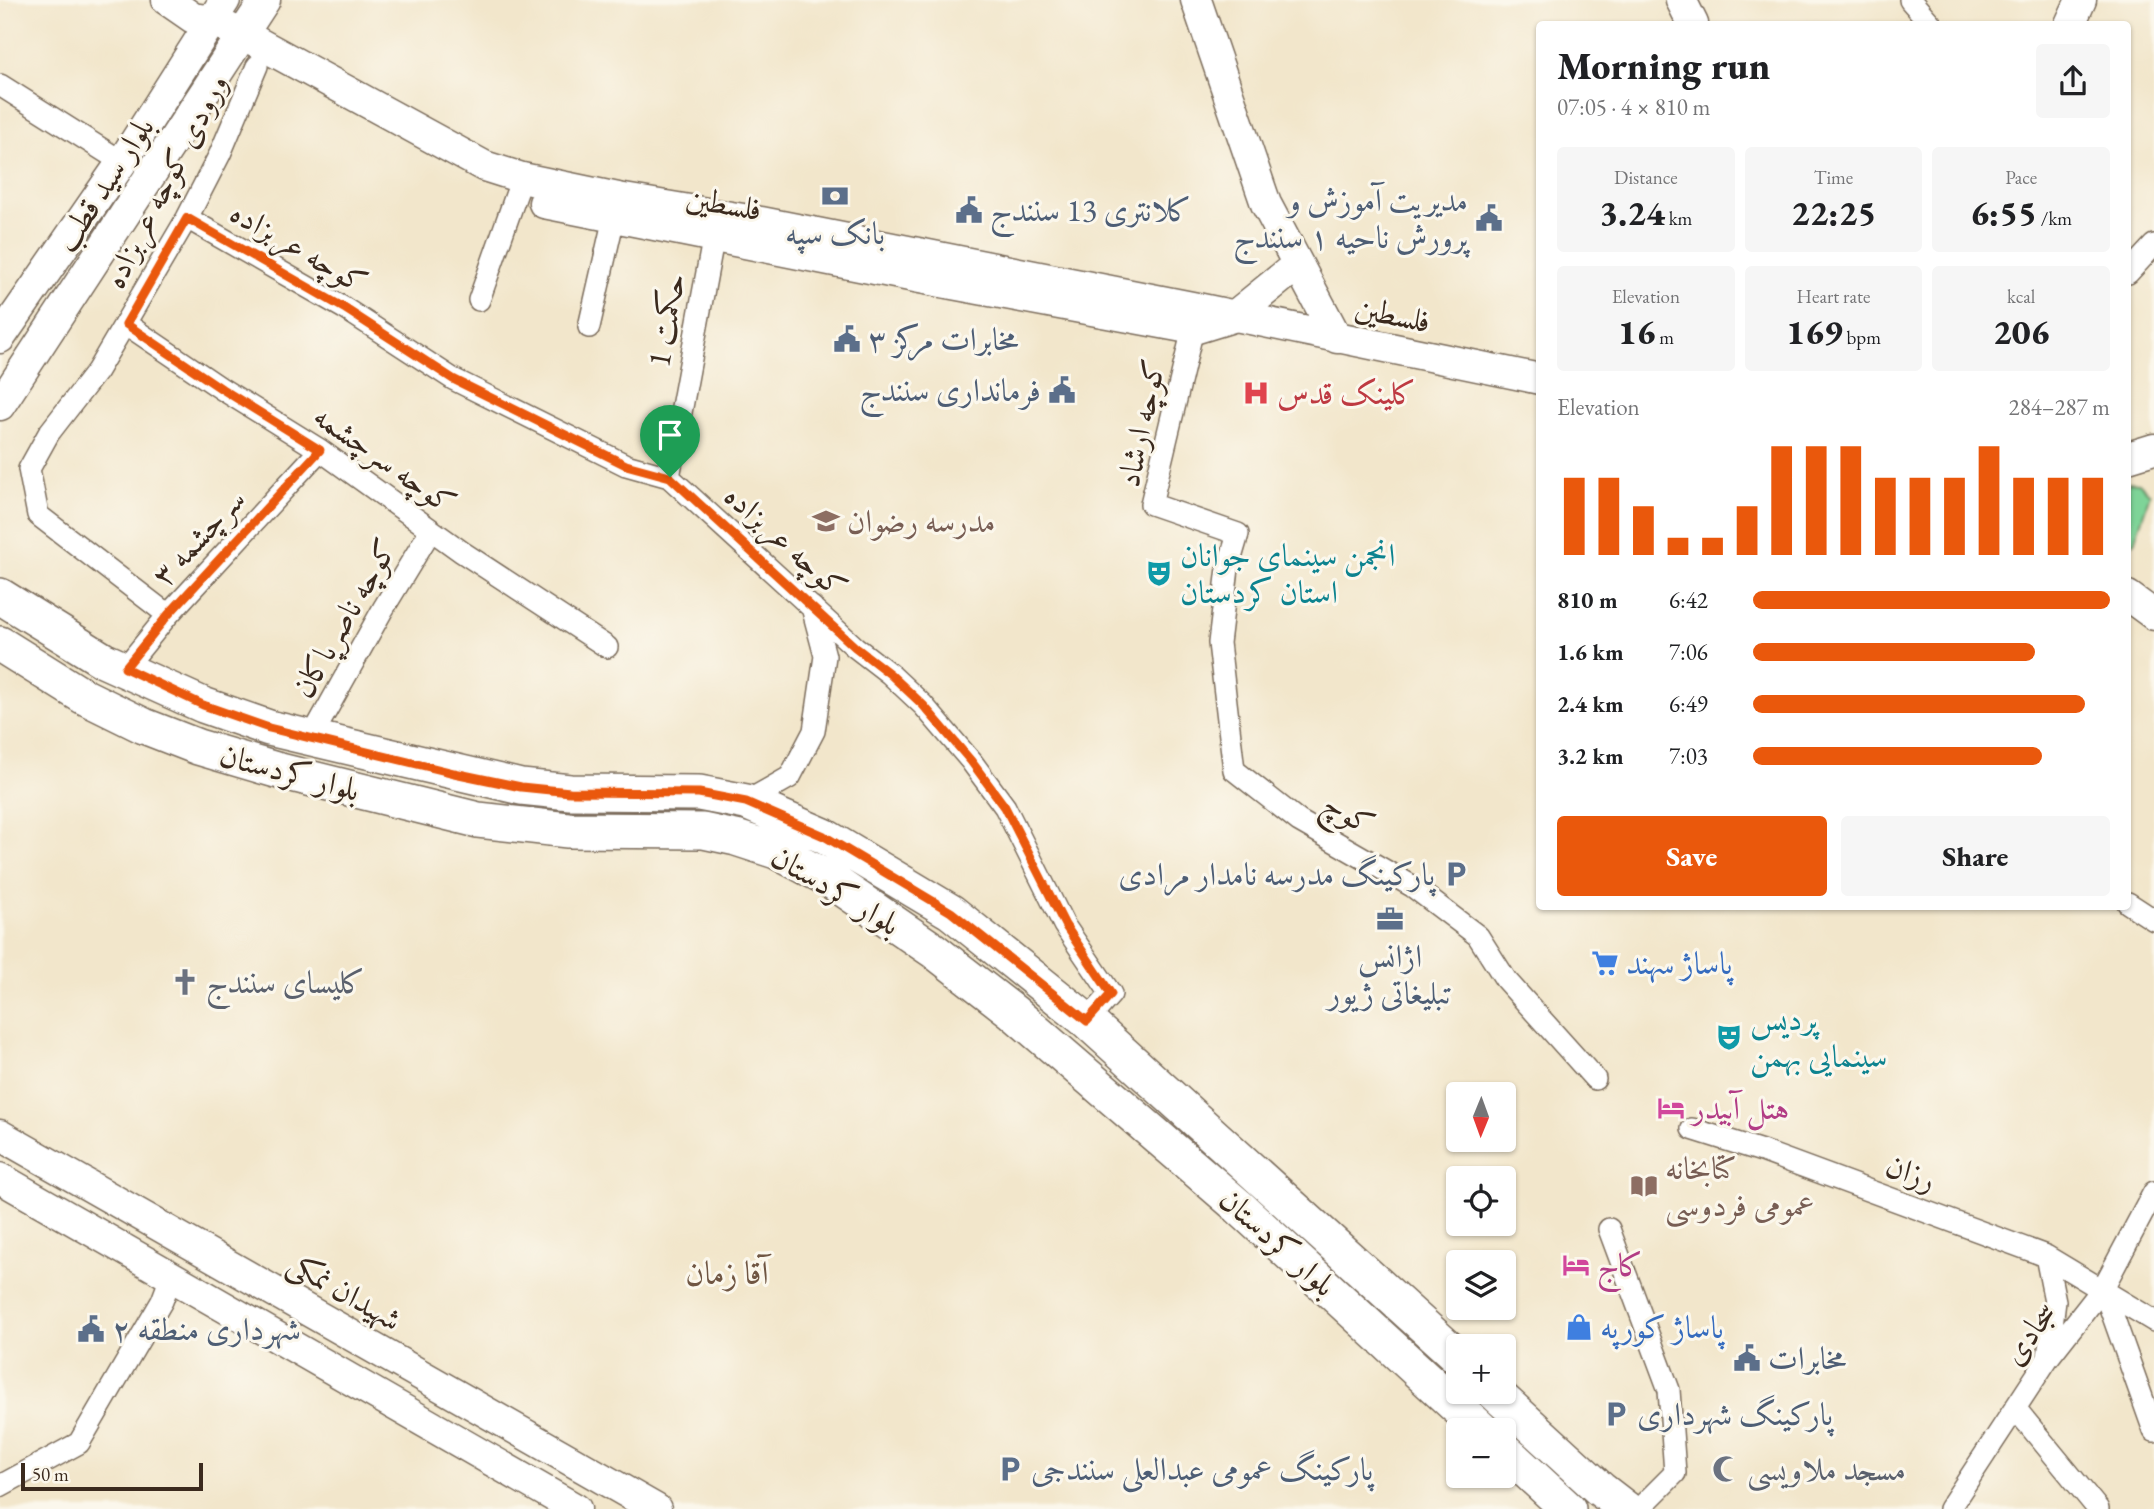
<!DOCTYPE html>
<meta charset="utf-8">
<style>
body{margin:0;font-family:"EB Garamond",Amiri,serif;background:#f6f6f6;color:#202124;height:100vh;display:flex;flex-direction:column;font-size:26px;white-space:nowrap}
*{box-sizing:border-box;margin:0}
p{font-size:23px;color:#757577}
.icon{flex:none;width:38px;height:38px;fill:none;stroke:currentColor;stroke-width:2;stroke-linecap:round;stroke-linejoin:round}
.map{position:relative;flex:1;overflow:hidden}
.sheet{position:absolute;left:1536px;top:21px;width:595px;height:889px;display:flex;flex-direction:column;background:#fff;border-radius:7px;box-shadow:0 2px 5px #0004}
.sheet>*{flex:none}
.needle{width:46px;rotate:181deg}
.buttons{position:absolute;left:1446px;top:1082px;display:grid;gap:14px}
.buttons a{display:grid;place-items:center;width:70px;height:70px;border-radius:7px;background:#fff;box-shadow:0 2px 5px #0004;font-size:35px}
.scale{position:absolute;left:21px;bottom:18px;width:182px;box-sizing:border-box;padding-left:7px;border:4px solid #3b2a1e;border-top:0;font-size:19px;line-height:24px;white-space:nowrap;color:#3b2a1e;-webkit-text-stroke:5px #fbf7ec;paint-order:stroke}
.pin{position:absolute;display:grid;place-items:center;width:60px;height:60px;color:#fff;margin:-72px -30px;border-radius:50% 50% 50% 0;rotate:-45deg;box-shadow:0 0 7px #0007}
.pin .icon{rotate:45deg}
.round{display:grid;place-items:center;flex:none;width:74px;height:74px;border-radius:7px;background:#f6f6f6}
.head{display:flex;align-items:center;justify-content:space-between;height:119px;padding:0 21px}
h1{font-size:38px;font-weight:800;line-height:52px}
.figures{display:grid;grid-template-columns:repeat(3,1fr);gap:10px;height:119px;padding:7px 21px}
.figures div{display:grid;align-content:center;border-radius:7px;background:#f6f6f6;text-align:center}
.figures b{font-size:35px;font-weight:800}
.figures small{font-size:19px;font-weight:400}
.figures p{font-size:19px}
.chart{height:196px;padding:14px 21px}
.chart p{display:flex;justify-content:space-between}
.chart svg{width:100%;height:126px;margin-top:7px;stroke:#ea580c;stroke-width:6}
.button{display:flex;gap:14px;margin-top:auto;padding:14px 21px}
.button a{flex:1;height:80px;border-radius:7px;background:#ea580c;color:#fff;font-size:28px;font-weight:800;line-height:80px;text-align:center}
.button a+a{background:#f6f6f6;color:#202124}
ul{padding:0 21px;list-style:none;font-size:23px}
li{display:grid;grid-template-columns:112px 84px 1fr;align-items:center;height:52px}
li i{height:18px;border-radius:9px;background:#ea580c}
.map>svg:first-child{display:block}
</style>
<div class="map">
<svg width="2154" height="1509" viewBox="0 0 2154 1509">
<rect width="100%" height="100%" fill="#fbf7ec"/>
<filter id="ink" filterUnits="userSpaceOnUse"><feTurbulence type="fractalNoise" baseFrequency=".0143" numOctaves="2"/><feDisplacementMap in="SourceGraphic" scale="14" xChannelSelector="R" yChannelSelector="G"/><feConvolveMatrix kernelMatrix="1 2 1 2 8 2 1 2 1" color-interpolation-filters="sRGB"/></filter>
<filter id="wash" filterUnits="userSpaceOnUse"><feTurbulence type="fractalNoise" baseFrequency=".00686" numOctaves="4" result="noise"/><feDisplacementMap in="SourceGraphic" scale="28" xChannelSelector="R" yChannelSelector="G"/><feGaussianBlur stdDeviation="1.57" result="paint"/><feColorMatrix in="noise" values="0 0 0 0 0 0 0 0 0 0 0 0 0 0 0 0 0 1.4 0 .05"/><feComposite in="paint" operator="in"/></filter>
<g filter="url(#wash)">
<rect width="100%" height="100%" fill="#f2e6cb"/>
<path fill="#7ed498" stroke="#5c7f5b" stroke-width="2" d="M 2128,482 L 2139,483 L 2150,494 L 2134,543 L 2128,545 Z"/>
</g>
<g filter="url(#ink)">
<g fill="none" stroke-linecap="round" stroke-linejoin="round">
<defs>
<path id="street" d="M 1910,0 L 1931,24
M 0,85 L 122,162
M 187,218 L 344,308 L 453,379 L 626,465 L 669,477 L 855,647 L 890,674 L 923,705 L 971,761 L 1005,807 L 1064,925 L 1111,994 L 1087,1021
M 2128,273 L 2154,245
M 479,300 L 522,178
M 1196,316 L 1151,504 L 1238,534 L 1228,568 L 1219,643 L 1234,770 L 1299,821 L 1412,886 L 1478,936 L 1506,980 L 1595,1079
M 126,324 L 222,389 L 320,450 L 462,552 L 607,647
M 589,327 L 617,204
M 669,477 L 716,224
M 168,615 L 38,515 L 29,469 L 49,433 L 97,371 L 187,218 L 220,154 L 257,66
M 125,668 L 168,615 L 320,450
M 311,738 L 383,609 L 431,530
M 746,802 L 790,777 L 814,731 L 825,656 L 812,607
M 2128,903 L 2154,920
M 1692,1129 L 1762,1151 L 2046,1256 L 2154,1321
M 1609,1229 L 1669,1390 L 1675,1473 L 1639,1509
M 2046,1256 L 2055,1301 L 2048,1357
M 2103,1288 L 2154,1431
M 2015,1408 L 2098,1509
M 0,1486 L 79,1443 L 162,1301 L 171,1277
M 1949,1509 L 2048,1358 L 2103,1288 L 2154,1192"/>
<path id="secondary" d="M 167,0 L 193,18 L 213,21 L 244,35 L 484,166 L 522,178 L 618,198 L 761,222 L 1197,308 L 1540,379
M 1196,0 L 1266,204 L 1337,338
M 1681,0 L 1693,24
M 2070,24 L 2081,0
M 544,203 L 920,278 L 1194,329 L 1233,317 L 1297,265
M 0,338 L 122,162 L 225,0
M 0,405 L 265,0
M 2128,457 L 2154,449
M 2128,596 L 2154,615
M 0,1135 L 656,1509
M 0,1178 L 576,1509"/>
<path id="primary" d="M 0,596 L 103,660 L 203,705 L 269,728 L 521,787 L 570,792 L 699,793 L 746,802 L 824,836 L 951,912 L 1087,1021 L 1458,1357
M 0,644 L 83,696 L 144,726 L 198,747 L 276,770 L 478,820 L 568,830 L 703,831 L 736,838 L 776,851 L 829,879 L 933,950 L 1013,1012 L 1237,1205 L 1482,1430
M 1493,1391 L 1600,1489 L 1626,1509
M 1503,1449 L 1568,1509"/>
</defs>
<use href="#street" stroke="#7b6c5b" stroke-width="24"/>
<use href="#secondary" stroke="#7b6c5b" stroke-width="33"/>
<use href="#primary" stroke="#7b6c5b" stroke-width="38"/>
<use href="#street" stroke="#fff" stroke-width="21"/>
<use href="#secondary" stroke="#fff" stroke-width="30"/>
<use href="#primary" stroke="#fff" stroke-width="35"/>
</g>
</g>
<g fill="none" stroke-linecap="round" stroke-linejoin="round" filter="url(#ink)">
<defs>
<path id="route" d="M 187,218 L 344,308 L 453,379 L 626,465 L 670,477 L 855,647 L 890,674 L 923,705 L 971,761 L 1005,807 L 1065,925 L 1111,994 L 1087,1021 L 951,912 L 824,836 L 746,802 L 699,793 L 570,792 L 521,787 L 454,773 L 269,728 L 203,705 L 125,668 L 168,615 L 320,450 L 222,389 L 126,324 Z"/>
</defs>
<use href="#route" stroke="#fff" stroke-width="14"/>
<use href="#route" stroke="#ea580c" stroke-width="9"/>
</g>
<defs>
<symbol id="bank-bare" viewBox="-9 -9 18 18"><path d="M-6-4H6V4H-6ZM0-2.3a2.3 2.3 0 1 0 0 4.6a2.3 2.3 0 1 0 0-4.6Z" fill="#5c6f8a" stroke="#fbf7ec" stroke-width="2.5" paint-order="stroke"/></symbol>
<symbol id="civic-bare" viewBox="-9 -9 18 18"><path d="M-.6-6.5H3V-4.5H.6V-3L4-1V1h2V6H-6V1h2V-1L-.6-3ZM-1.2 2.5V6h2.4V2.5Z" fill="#5c6f8a" stroke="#fbf7ec" stroke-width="2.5" paint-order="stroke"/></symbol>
<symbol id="hospital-bare" viewBox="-9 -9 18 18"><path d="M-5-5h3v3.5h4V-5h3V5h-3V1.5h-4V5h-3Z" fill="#e0444e" stroke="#fbf7ec" stroke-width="2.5" paint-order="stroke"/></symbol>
<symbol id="school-bare" viewBox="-9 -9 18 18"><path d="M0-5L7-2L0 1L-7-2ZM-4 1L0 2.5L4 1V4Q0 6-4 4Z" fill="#8d6e63" stroke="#fbf7ec" stroke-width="2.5" paint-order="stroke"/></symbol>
<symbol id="theatre-bare" viewBox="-9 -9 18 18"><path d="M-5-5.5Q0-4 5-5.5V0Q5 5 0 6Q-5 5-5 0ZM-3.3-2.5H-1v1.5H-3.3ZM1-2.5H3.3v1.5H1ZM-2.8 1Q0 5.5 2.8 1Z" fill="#0f9aa8" stroke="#fbf7ec" stroke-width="2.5" paint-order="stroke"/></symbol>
<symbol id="parking-bare" viewBox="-9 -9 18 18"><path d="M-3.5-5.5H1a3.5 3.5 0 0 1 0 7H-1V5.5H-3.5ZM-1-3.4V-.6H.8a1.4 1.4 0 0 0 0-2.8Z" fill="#5c6f8a" stroke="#fbf7ec" stroke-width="2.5" paint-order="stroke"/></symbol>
<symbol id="office-bare" viewBox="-9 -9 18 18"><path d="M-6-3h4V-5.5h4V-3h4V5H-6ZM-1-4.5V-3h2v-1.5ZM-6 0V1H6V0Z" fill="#5c6f8a" stroke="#fbf7ec" stroke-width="2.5" paint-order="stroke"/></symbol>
<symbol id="supermarket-bare" viewBox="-9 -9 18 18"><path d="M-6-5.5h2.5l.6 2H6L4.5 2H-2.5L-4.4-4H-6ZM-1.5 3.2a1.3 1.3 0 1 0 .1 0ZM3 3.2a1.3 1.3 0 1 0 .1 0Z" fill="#3f7fe0" stroke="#fbf7ec" stroke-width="2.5" paint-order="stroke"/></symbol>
<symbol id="church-bare" viewBox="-9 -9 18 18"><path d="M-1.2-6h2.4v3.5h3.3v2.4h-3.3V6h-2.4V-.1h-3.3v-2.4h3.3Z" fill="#6b7280" stroke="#fbf7ec" stroke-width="2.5" paint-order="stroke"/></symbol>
<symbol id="hotel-bare" viewBox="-9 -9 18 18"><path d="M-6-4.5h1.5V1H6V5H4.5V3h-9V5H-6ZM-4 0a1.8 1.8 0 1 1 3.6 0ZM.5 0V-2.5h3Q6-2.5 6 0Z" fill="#d1479c" stroke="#fbf7ec" stroke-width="2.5" paint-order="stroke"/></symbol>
<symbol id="library-bare" viewBox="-9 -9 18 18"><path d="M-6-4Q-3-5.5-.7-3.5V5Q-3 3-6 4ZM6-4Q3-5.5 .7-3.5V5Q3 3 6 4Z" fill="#8d6e63" stroke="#fbf7ec" stroke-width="2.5" paint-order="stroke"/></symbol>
<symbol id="shop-bare" viewBox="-9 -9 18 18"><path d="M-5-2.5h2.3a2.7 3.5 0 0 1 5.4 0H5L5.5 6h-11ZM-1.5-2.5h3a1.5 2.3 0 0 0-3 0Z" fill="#3f7fe0" stroke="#fbf7ec" stroke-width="2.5" paint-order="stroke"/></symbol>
<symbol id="mosque-bare" viewBox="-9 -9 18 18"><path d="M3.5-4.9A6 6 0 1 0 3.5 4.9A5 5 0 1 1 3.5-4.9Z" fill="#6b7280" stroke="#fbf7ec" stroke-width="2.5" paint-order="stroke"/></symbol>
</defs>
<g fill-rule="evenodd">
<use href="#bank-bare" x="816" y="177" width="38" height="38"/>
<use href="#civic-bare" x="950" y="191" width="38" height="38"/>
<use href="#civic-bare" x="1470" y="199" width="38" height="38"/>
<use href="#civic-bare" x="828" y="320" width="38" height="38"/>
<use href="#civic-bare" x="1043" y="371" width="38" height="38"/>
<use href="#hospital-bare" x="1237" y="374" width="38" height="38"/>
<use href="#school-bare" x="807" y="502" width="38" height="38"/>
<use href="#theatre-bare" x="1140" y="554" width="38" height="38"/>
<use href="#parking-bare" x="1437" y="855" width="38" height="38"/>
<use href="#office-bare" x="1371" y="900" width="38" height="38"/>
<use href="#supermarket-bare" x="1586" y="944" width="38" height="38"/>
<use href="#church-bare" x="166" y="963" width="38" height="38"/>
<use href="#theatre-bare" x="1710" y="1018" width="38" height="38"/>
<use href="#hotel-bare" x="1652" y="1089" width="38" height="38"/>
<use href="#library-bare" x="1625" y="1167" width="38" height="38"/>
<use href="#hotel-bare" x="1557" y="1246" width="38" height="38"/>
<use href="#shop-bare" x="1560" y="1308" width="38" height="38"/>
<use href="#civic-bare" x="72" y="1310" width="38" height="38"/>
<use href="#civic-bare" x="1728" y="1339" width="38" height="38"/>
<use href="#parking-bare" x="1597" y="1395" width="38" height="38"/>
<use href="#parking-bare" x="991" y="1450" width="38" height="38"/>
<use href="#mosque-bare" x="1707" y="1450" width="38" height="38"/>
</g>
<g text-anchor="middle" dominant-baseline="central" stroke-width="6" stroke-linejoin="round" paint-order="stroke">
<g font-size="32" fill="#3b2a1e" stroke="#fbf7ec">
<text transform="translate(165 181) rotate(-63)">ورودی کوچه عربزاده</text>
<text transform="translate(104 184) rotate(-57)">بلوار سید قطب</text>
<text transform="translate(724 203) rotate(10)">فلسطین</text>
<text transform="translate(299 247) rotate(30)">کوچه عربزاده</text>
<text transform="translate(1393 314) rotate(12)">فلسطین</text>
<text transform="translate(666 320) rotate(-80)">حکمت 1</text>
<text transform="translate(1141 423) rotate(-78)">کوچه ارشاد</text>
<text transform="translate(385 459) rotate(35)">کوچه سرچشمه</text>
<text transform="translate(198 537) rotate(-47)">سرچشمه ۳</text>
<text transform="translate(786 541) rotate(42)">کوچه عربزاده</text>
<text transform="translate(344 618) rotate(-60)">کوچه ناصرپاکان</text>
<text transform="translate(290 772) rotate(15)">بلوار کردستان</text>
<text transform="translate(1349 813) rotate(31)">کوچ</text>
<text transform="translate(836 890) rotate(31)">بلوار کردستان</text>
<text transform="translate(1911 1172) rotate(20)">رزان</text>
<text transform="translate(1278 1242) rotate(42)">بلوار کردستان</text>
<text transform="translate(345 1291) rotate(30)">شهیدان نمکی</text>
<text transform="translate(2029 1333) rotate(-54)">سجادی</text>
</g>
<g font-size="32" fill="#4e5e75" stroke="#fbf7ec" text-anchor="start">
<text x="1468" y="200" text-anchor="end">مدیریت آموزش و<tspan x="1468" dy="37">پرورش ناحیه ۱ سنندج</tspan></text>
<text x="990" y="210">کلانتری 13 سنندج</text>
<text x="835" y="233" text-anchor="middle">بانک سپه</text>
<text x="868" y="339">مخابرات مرکز ۳</text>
<text x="1041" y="390" text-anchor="end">فرمانداری سنندج</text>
<text x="1435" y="874" text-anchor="end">پارکینگ مدرسه نامدار مرادی</text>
<text x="1390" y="956" text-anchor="middle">اژانس<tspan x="1390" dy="37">تبلیغاتی ژیور</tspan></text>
<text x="112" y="1329">شهرداری منطقه ۲</text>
<text x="1768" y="1358">مخابرات</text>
<text x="1637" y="1414">پارکینگ شهرداری</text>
<text x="1031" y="1469">پارکینگ عمومی عبدالعلی سنندجی</text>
</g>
<g font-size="32" fill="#be3a42" stroke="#fbf7ec" text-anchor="start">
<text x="1277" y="393">کلینک قدس</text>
</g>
<g font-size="32" fill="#785e54" stroke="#fbf7ec" text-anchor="start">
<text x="847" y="521">مدرسه رضوان</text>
<text x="1665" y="1168">کتابخانه<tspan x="1665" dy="37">عمومی فردوسی</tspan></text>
</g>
<g font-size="32" fill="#0d838f" stroke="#fbf7ec" text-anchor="start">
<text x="1180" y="555">انجمن سینمای جوانان<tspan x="1180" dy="37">استان کردستان</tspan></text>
<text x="1750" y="1019">پردیس<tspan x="1750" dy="37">سینمایی بهمن</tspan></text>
</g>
<g font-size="32" fill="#366cbe" stroke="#fbf7ec" text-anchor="start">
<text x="1626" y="963">پاساژ سهند</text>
<text x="1600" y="1327">پاساژ کورپه</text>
</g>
<g font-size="32" fill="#5b616d" stroke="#fbf7ec" text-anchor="start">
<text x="206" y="982">کلیسای سنندج</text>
<text x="1747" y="1469">مسجد ملاویسی</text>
</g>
<g font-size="32" fill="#b23c85" stroke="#fbf7ec" text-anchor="start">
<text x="1692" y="1108">هتل آبیدر</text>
<text x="1597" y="1265">کاج</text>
</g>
<g font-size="33" fill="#705643" stroke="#fbf7ec">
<text x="727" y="1272">آقا زمان</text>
</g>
</g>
</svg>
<div class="buttons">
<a><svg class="needle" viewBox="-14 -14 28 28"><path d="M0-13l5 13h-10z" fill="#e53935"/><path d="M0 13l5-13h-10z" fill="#757577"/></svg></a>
<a><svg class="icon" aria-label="locate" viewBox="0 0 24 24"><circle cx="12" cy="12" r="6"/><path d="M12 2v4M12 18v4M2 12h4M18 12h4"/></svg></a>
<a><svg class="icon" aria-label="layers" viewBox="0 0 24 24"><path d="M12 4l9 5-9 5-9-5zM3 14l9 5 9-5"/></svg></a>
<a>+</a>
<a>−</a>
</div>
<div class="scale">50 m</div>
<div class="pin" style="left:670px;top:477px;background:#1e9e55"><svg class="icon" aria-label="arrive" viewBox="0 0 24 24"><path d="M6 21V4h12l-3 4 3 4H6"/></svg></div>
<section class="sheet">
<div class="head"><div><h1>Morning run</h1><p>07:05 · 4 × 810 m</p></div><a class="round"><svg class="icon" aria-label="share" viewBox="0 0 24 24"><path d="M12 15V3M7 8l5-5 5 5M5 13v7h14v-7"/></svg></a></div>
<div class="figures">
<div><p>Distance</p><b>3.24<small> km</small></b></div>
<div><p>Time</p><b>22:25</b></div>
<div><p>Pace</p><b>6:55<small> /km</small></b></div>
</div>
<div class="figures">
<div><p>Elevation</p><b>16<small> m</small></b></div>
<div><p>Heart rate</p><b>169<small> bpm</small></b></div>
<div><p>kcal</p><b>206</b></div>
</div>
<div class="chart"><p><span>Elevation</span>284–287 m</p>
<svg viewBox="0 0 160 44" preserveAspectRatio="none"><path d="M5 44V17M15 44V17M25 44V27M35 44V38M45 44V38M55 44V27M65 44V6M75 44V6M85 44V6M95 44V17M105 44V17M115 44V17M125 44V6M135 44V17M145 44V17M155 44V17"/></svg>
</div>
<ul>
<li><b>810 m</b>6:42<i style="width:100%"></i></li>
<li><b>1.6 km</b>7:06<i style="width:79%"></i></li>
<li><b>2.4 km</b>6:49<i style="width:93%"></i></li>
<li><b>3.2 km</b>7:03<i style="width:81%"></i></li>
</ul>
<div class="button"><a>Save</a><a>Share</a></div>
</section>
</div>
